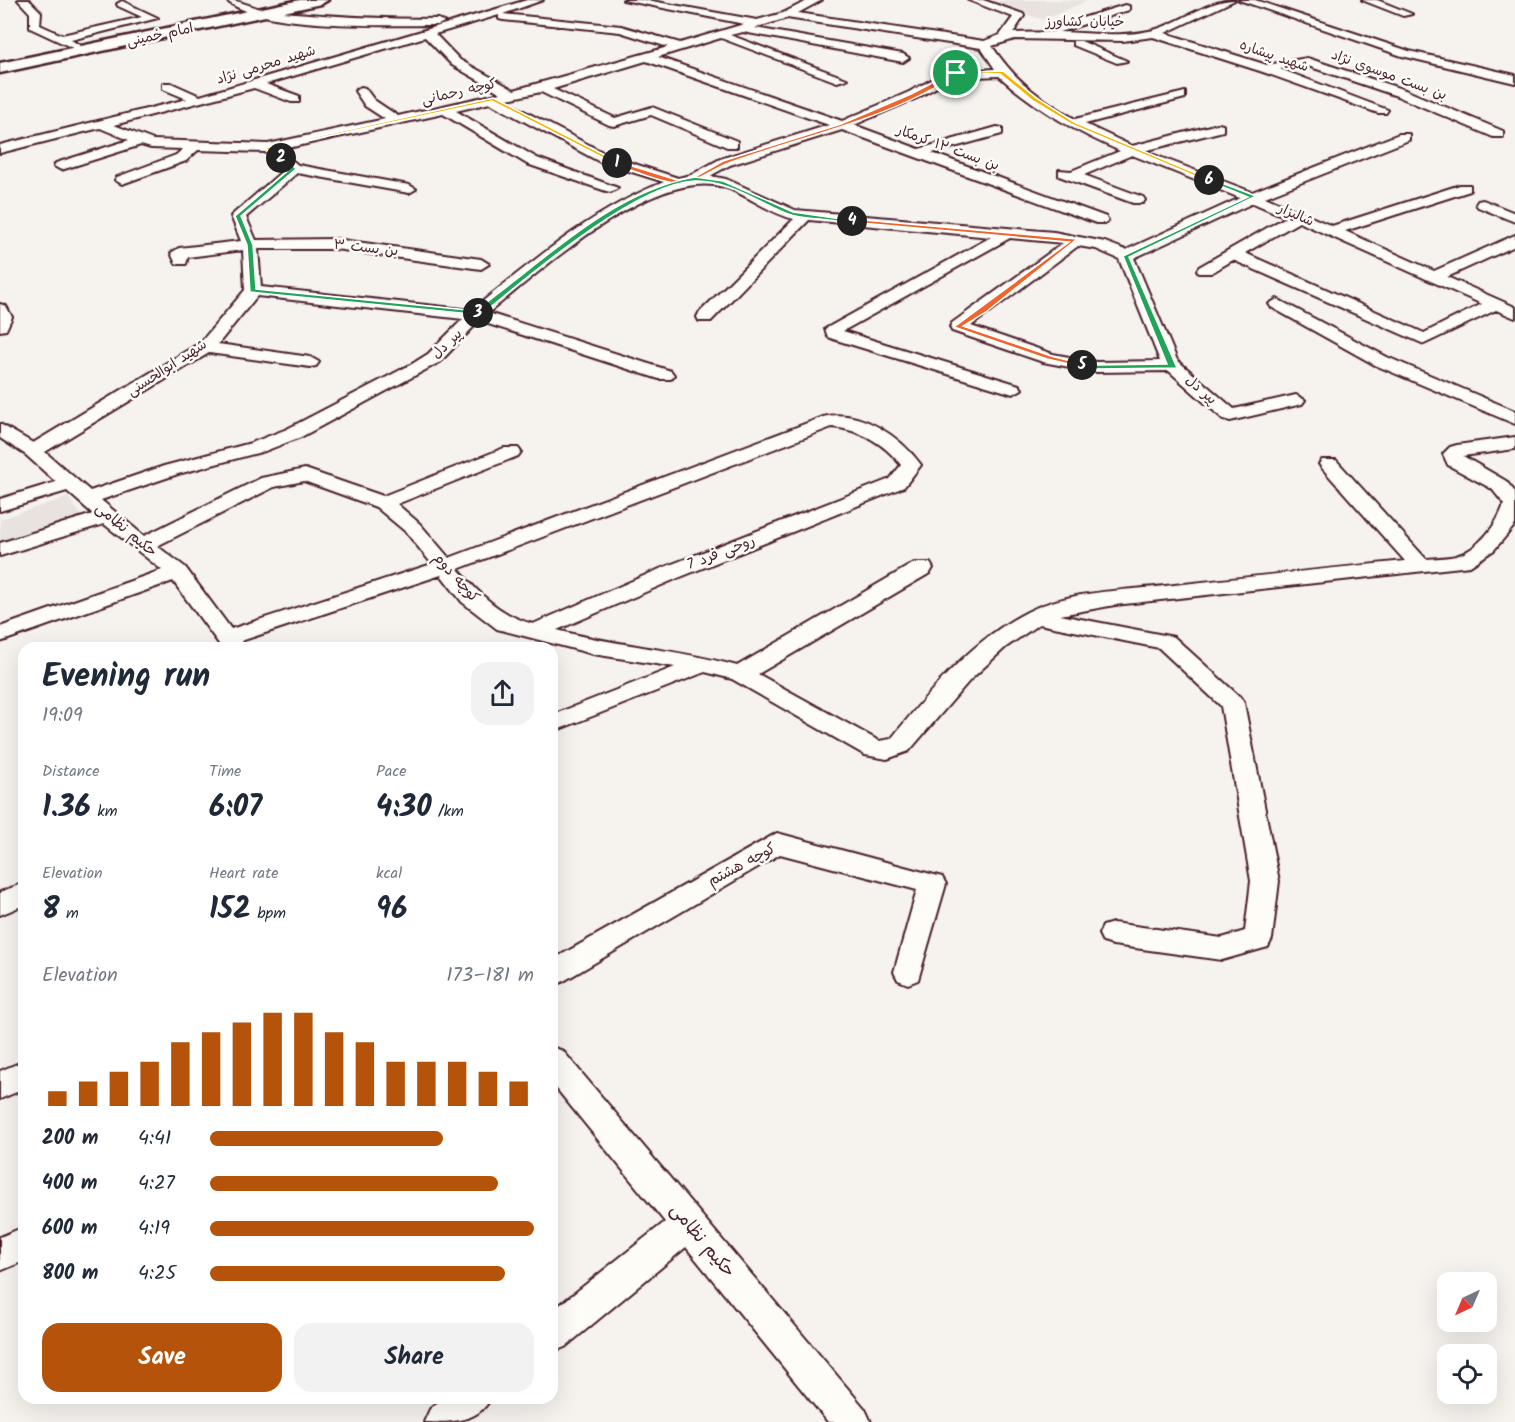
<!DOCTYPE html>
<meta charset="utf-8">
<style>
body{margin:0;font-family:Kalam,"Playpen Sans Arabic",sans-serif;background:#f2f2f3;color:#1f2937;height:100vh;display:flex;flex-direction:column;font-size:22px;white-space:nowrap}
*{box-sizing:border-box;margin:0}
p{font-size:20px;color:#747a83}
.icon{flex:none;width:33px;height:33px;fill:none;stroke:currentColor;stroke-width:2;stroke-linecap:round;stroke-linejoin:round}
.map{position:relative;flex:1;overflow:hidden}
.side{position:absolute;left:18px;top:642px;width:540px;height:762px;display:flex;flex-direction:column;background:#fff;border-radius:18px;box-shadow:0 6px 24px #0002}
.side>*{flex:none}
.needle{width:39px;rotate:224deg}
.tools{position:absolute;left:1437px;top:1272px;display:grid;gap:12px}
.tools a{display:grid;place-items:center;width:60px;height:60px;border-radius:12px;background:#fff;box-shadow:0 6px 24px #0002;font-size:30px}
.pin{position:absolute;display:grid;place-items:center;width:51px;height:51px;color:#fff;margin:-26px;border:3px solid #fff;border-radius:50%;box-shadow:0 2px 6px #0007}
.km{position:absolute;width:30px;height:30px;margin:-15px;border-radius:50%;background:#222;color:#fff;font-size:16px;line-height:30px;text-align:center}
.round{display:grid;place-items:center;flex:none;width:63px;height:63px;border-radius:18px;background:#f2f2f3}
.summary{display:flex;align-items:center;justify-content:space-between;height:102px;padding:0 24px}
h1{font-size:33px;font-weight:700;line-height:45px}
.figures{display:grid;grid-template-columns:repeat(3,1fr);gap:9px;height:102px;padding:6px 24px}
.figures div{display:grid;align-content:center}
.figures b{font-size:30px;font-weight:700}
.figures small{font-size:16px;font-weight:400}
.figures p{font-size:16px}
.chart{height:168px;padding:12px 24px}
.chart p{display:flex;justify-content:space-between}
.chart svg{width:100%;height:108px;margin-top:6px;stroke:#b45309;stroke-width:6}
.button{display:flex;gap:12px;margin-top:auto;padding:12px 24px}
.button a{flex:1;height:69px;border-radius:18px;background:#b45309;color:#fff;font-size:24px;font-weight:700;line-height:69px;text-align:center}
.button a+a{background:#f2f2f3;color:#1f2937}
ul{padding:0 24px;list-style:none;font-size:20px}
li{display:grid;grid-template-columns:96px 72px 1fr;align-items:center;height:45px}
li i{height:15px;border-radius:8px;background:#b45309}
.map>svg:first-child{display:block}
</style>
<div class="map">
<svg width="1515" height="1422" viewBox="0 0 1515 1422">
<rect width="100%" height="100%" fill="#f6f3ef"/>
<filter id="ink" filterUnits="userSpaceOnUse"><feTurbulence type="fractalNoise" baseFrequency=".0167" numOctaves="2"/><feDisplacementMap in="SourceGraphic" scale="12" xChannelSelector="R" yChannelSelector="G"/><feConvolveMatrix kernelMatrix="1 2 1 2 8 2 1 2 1" color-interpolation-filters="sRGB"/></filter>
<g filter="url(#ink)">
<path fill="#e9e3e0" d="M 1008,0 L 1089,0 L 1044,20 L 991,3 Z
M 68,497 L 82,516 L 0,546 L 0,519 Z"/>
<g fill="none" stroke-linecap="round" stroke-linejoin="round">
<defs>
<path id="street" d="M 18,0 L 29,0 L 41,12 L 40,25 L 62,35 L 142,17 L 118,6 L 117,4 L 122,1 L 158,18 L 71,40 L 81,46 L 75,49 L 30,28 L 30,13 Z
M 226,0 C 242,0 254,9 270,11 C 327,16 382,19 438,19 L 444,22 L 438,25 C 392,25 259,30 226,0 Z
M 527,0 L 543,0 L 503,14 L 621,26 L 680,43 L 744,24 L 623,0 L 646,0 L 757,20 L 783,13 L 809,0 L 822,0 L 798,13 L 984,41 L 1000,35 L 1013,17 L 968,0 L 983,0 L 1023,14 L 1024,16 L 1013,33 L 1055,32 L 1051,29 L 1053,27 L 1125,5 L 1129,6 L 1129,10 L 1059,32 C 1091,33 1126,38 1157,29 C 1183,21 1208,0 1235,0 L 1165,33 L 1267,65 L 1307,58 L 1405,90 L 1503,131 L 1503,137 L 1493,137 L 1397,96 L 1302,64 L 1280,69 L 1388,110 L 1386,113 L 1378,113 L 1263,72 L 1153,37 L 1123,41 L 1015,39 L 992,46 C 1016,82 1038,97 1075,119 L 1185,92 L 1185,98 L 1085,124 L 1132,146 L 1218,124 L 1223,125 L 1223,131 L 1144,151 L 1252,192 L 1399,134 L 1409,134 L 1409,140 L 1265,197 L 1332,226 L 1460,185 L 1470,185 L 1470,191 L 1345,231 L 1434,271 L 1515,235 L 1515,246 L 1447,277 L 1515,307 L 1515,318 L 1496,310 L 1424,344 L 1233,260 L 1211,273 L 1199,273 L 1197,270 L 1199,267 L 1286,217 L 1253,203 L 1134,258 L 1177,360 L 1234,409 L 1296,395 L 1305,400 L 1302,404 L 1230,421 L 1223,419 L 1169,371 L 1096,372 L 1043,362 L 952,331 L 950,327 L 952,323 L 1063,243 L 1010,238 L 843,331 L 1019,385 L 1022,389 L 1013,394 L 833,339 L 828,337 L 825,329 L 991,237 L 809,220 L 711,321 L 699,321 L 697,317 L 699,313 L 794,219 C 766,213 742,189 714,185 C 643,176 541,271 488,313 L 671,371 L 674,375 L 671,379 L 659,379 L 479,321 L 440,362 L 301,437 L 265,451 L 178,474 L 101,500 L 144,536 L 261,478 L 305,469 L 383,496 L 504,448 L 518,448 L 521,452 L 518,456 L 397,504 L 420,524 L 449,558 L 823,417 C 860,408 901,437 921,465 L 904,487 L 678,578 L 557,630 C 616,646 678,649 737,666 L 914,563 L 930,563 L 933,568 L 930,573 L 758,674 L 879,741 L 891,739 C 929,692 972,640 1027,612 C 1068,591 1120,591 1165,586 C 1245,577 1325,569 1405,561 L 1322,468 L 1319,464 L 1322,460 L 1336,460 L 1426,559 C 1436,558 1446,558 1456,556 C 1477,551 1498,524 1504,504 L 1492,489 L 1448,465 L 1443,454 L 1450,447 L 1457,445 L 1515,437 L 1515,449 L 1463,456 L 1506,481 L 1515,492 L 1515,525 L 1494,550 L 1470,566 L 1115,605 L 1060,615 L 1174,637 L 1240,697 L 1244,703 L 1279,881 L 1272,939 L 1268,947 L 1222,960 L 1113,945 L 1103,942 L 1099,934 L 1103,926 L 1113,923 L 1222,938 L 1245,931 L 1251,881 L 1221,706 L 1159,648 L 1039,624 L 1006,647 L 970,680 L 909,751 L 887,759 L 865,755 L 732,679 L 705,672 L 552,732 L 552,715 L 675,667 L 593,654 L 497,629 L 462,602 L 441,575 L 241,641 L 245,648 L 222,648 L 173,581 L 0,642 L 0,627 L 162,570 L 104,524 L 0,556 L 0,543 L 93,514 L 67,491 L 0,511 L 0,499 L 56,482 L 26,455 L 0,438 L 0,424 L 33,443 L 200,343 L 245,290 L 243,250 L 188,257 L 186,264 L 176,264 L 171,253 L 179,248 L 241,241 L 231,216 L 286,168 L 265,152 L 198,150 L 186,161 L 122,184 L 115,180 L 117,177 L 176,155 L 183,149 L 151,148 L 141,145 L 61,170 L 54,166 L 56,163 L 129,140 L 100,128 L 0,153 L 0,145 L 187,99 L 163,89 L 163,83 L 171,83 L 200,96 ZM 499,15 L 499,19 L 503,20 L 620,32 L 668,47 L 514,90 L 460,60 L 435,34 ZM 787,18 L 981,48 L 995,69 L 946,72 L 909,92 L 842,121 L 658,57 L 721,38 L 837,82 L 847,79 L 730,35 L 743,32 L 903,62 L 909,58 L 903,54 L 755,28 ZM 425,37 L 452,65 L 501,93 L 398,116 L 374,100 L 365,88 L 361,87 L 355,91 L 365,106 L 385,119 L 268,144 L 153,140 L 114,125 L 254,88 L 291,102 L 299,102 L 299,96 L 266,84 ZM 646,61 L 820,122 L 829,125 L 720,159 L 691,175 L 678,178 L 610,156 L 503,100 L 541,92 L 609,125 L 614,126 L 651,115 L 727,147 L 737,147 L 737,141 L 652,107 L 615,118 L 553,89 ZM 999,76 C 1034,108 1076,132 1120,151 L 1071,171 L 1059,170 L 1059,176 L 1133,203 L 1143,203 L 1145,200 L 1143,197 L 1084,175 L 1132,155 L 1240,198 L 1126,250 L 1105,242 L 1054,232 L 795,210 L 726,179 L 710,176 L 730,165 L 842,130 L 1096,223 L 1106,223 L 1108,220 L 1106,217 L 932,153 L 1002,134 L 1002,128 L 997,127 L 919,149 L 854,125 L 917,98 L 953,78 ZM 490,103 L 600,162 L 664,182 C 592,210 532,262 472,310 L 261,287 L 258,249 L 335,249 L 481,269 L 489,264 L 481,259 L 335,239 L 256,240 L 246,217 L 297,173 L 409,193 L 416,189 L 409,185 L 298,165 L 279,150 L 443,114 L 527,164 L 606,191 L 611,192 L 618,188 L 537,158 L 456,111 ZM 1299,222 L 1482,304 L 1424,333 L 1245,253 ZM 1078,246 L 1096,249 L 1119,259 L 1160,361 L 1096,362 L 1053,354 L 971,326 ZM 257,296 L 463,319 L 428,354 L 412,364 L 287,429 L 251,443 L 164,466 L 90,491 L 45,452 L 209,353 L 310,367 L 316,366 L 319,362 L 310,357 L 218,344 ZM 832,427 C 860,430 883,442 901,465 L 890,479 L 662,568 L 533,624 C 501,616 479,594 458,569 ZM 304,481 L 376,507 L 406,532 L 432,564 L 231,629 L 185,567 L 157,546 L 274,487 Z
M 1239,0 L 1255,0 L 1409,51 L 1515,75 L 1515,83 L 1402,56 Z
M 1362,0 L 1377,0 L 1412,14 L 1403,16 Z
M 1073,41 L 1081,41 L 1127,61 L 1117,63 L 1073,45 Z
M 1483,200 L 1515,213 L 1515,222 L 1478,207 L 1476,204 L 1478,201 Z
M 1277,299 L 1387,357 L 1515,411 L 1515,424 L 1375,365 L 1271,307 L 1269,304 Z
M 0,304 L 6,306 L 12,317 L 6,330 L 0,331 Z
M 777,833 L 942,877 L 946,884 L 918,980 L 908,984 L 898,980 L 894,972 L 917,890 L 780,854 L 562,982 L 552,986 L 552,960 Z
M 24,883 L 24,905 L 0,915 L 0,892 Z
M 552,1047 L 563,1051 L 865,1409 L 871,1422 L 828,1422 L 686,1247 L 565,1347 L 552,1352 L 552,1311 L 665,1222 L 552,1083 Z
M 24,1061 L 24,1089 L 0,1099 L 0,1071 Z
M 24,1227 L 24,1261 L 0,1271 L 0,1237 Z
M 443,1398 L 491,1398 C 478,1422 454,1422 424,1422 L 430,1409 Z"/>
<path id="secondary" d="M 300,0 L 328,0 L 321,4 L 0,73 L 0,63 Z"/>
</defs>
<use href="#street" stroke="#4a1f2b" stroke-width="4"/>
<use href="#secondary" stroke="#4a1f2b" stroke-width="5"/>
<use href="#street" fill="#fdfcf7" fill-rule="evenodd"/>
<use href="#secondary" fill="#fdfcf7" fill-rule="evenodd"/>
</g>
</g>
<path fill="#f0652b" stroke="#fff" stroke-width="1.5" d="M 954,72 L 958,73 C 894,118 802,136 729,163 C 712,169 699,182 679,183 C 667,184 626,169 614,163 L 619,162 L 677,180 L 693,178 L 723,161 L 841,124 L 911,94 Z"/>
<path fill="#f5b400" stroke="#fff" stroke-width="1.5" d="M 493,98 L 620,163 L 615,164 L 492,101 L 272,148 L 283,156 L 281,159 L 265,148 Z"/>
<path fill="#22a559" stroke="#fff" stroke-width="1.5" d="M 283,156 L 296,169 L 241,216 L 253,245 L 256,289 L 478,311 L 481,315 L 250,292 L 247,245 L 235,216 L 291,168 L 278,158 Z"/>
<path fill="#22a559" stroke="#fff" stroke-width="1.5" d="M 695,177 L 723,181 L 793,212 L 855,221 C 848,224 837,221 829,220 C 816,218 800,219 788,214 C 758,202 728,180 695,181 C 637,183 527,277 481,315 L 475,313 C 488,300 503,290 518,278 C 569,237 629,188 695,177 Z"/>
<path fill="#f0652b" stroke="#fff" stroke-width="1.5" d="M 852,219 L 1077,239 L 986,312 L 963,326 L 1051,356 L 1086,365 L 1082,367 L 1047,359 L 954,327 L 1069,242 L 850,222 Z"/>
<path fill="#22a559" stroke="#fff" stroke-width="1.5" d="M 1211,179 L 1256,196 L 1129,257 L 1177,368 L 1096,369 L 1080,366 L 1082,362 L 1096,365 L 1167,364 L 1123,256 L 1248,197 L 1206,180 Z"/>
<path fill="#f5b400" stroke="#fff" stroke-width="1.5" d="M 1003,71 L 1036,98 L 1074,122 L 1212,180 L 1207,181 L 1071,124 L 1033,101 L 1000,74 L 953,73 Z"/>
<g text-anchor="middle" dominant-baseline="central" stroke-width="5" stroke-linejoin="round" paint-order="stroke">
<g font-size="14" fill="#4a1f2b" stroke="#fdfcf7">
<text x="1085" y="22">خیابان کشاورز</text>
<text transform="translate(160 35) rotate(-12)">امام خمینی</text>
<text transform="translate(1274 56) rotate(19)">شهید پیشاره</text>
<text transform="translate(266 65) rotate(-17)">شهید محرمی نژاد</text>
<text transform="translate(1389 75) rotate(20)">بن بست موسوی نژاد</text>
<text transform="translate(459 92) rotate(-13)">کوچه رحمانی</text>
<text transform="translate(948 148) rotate(20)">بن بست ۱۲ کرمکار</text>
<text transform="translate(1296 215) rotate(24)">شالیزار</text>
<text transform="translate(366 248) rotate(6)">بن بست ۳</text>
<text transform="translate(447 344) rotate(-44)">پیر دل</text>
<text transform="translate(167 368) rotate(-33)">شهید ابوالحسنی</text>
<text transform="translate(1201 390) rotate(41)">پیر دل</text>
</g>
<g font-size="15" fill="#4a1f2b" stroke="#fdfcf7">
<text transform="translate(126 530) rotate(40)">حکیم نظامی</text>
<text transform="translate(721 553) rotate(-21)">روحی فرد 7</text>
<text transform="translate(456 578) rotate(48)">کوچه دوم</text>
<text transform="translate(742 865) rotate(-28)">کوچه هشتم</text>
</g>
<g font-size="18" fill="#4a1f2b" stroke="#fdfcf7">
<text transform="translate(702 1241) rotate(50)">حکیم نظامی</text>
</g>
</g>
</svg>
<div class="tools">
<a><svg class="needle" viewBox="-14 -14 28 28"><path d="M0-13l5 13h-10z" fill="#e53935"/><path d="M0 13l5-13h-10z" fill="#747a83"/></svg></a>
<a><svg class="icon" aria-label="locate" viewBox="0 0 24 24"><circle cx="12" cy="12" r="6"/><path d="M12 2v4M12 18v4M2 12h4M18 12h4"/></svg></a>
</div>
<div class="pin" style="left:956px;top:73px;background:#1e9e55"><svg class="icon" aria-label="arrive" viewBox="0 0 24 24"><path d="M6 21V4h12l-3 4 3 4H6"/></svg></div>
<b class="km" style="left:617px;top:163px">1</b>
<b class="km" style="left:281px;top:158px">2</b>
<b class="km" style="left:478px;top:313px">3</b>
<b class="km" style="left:852px;top:221px">4</b>
<b class="km" style="left:1082px;top:365px">5</b>
<b class="km" style="left:1209px;top:180px">6</b>
<section class="side">
<div class="summary"><div><h1>Evening run</h1><p>19:09</p></div><a class="round"><svg class="icon" aria-label="share" viewBox="0 0 24 24"><path d="M12 15V3M7 8l5-5 5 5M5 13v7h14v-7"/></svg></a></div>
<div class="figures">
<div><p>Distance</p><b>1.36<small> km</small></b></div>
<div><p>Time</p><b>6:07</b></div>
<div><p>Pace</p><b>4:30<small> /km</small></b></div>
</div>
<div class="figures">
<div><p>Elevation</p><b>8<small> m</small></b></div>
<div><p>Heart rate</p><b>152<small> bpm</small></b></div>
<div><p>kcal</p><b>96</b></div>
</div>
<div class="chart"><p><span>Elevation</span>173–181 m</p>
<svg viewBox="0 0 160 44" preserveAspectRatio="none"><path d="M5 44V38M15 44V34M25 44V30M35 44V26M45 44V18M55 44V14M65 44V10M75 44V6M85 44V6M95 44V14M105 44V18M115 44V26M125 44V26M135 44V26M145 44V30M155 44V34"/></svg>
</div>
<ul>
<li><b>200 m</b>4:41<i style="width:72%"></i></li>
<li><b>400 m</b>4:27<i style="width:89%"></i></li>
<li><b>600 m</b>4:19<i style="width:100%"></i></li>
<li><b>800 m</b>4:25<i style="width:91%"></i></li>
</ul>
<div class="button"><a>Save</a><a>Share</a></div>
</section>
</div>
